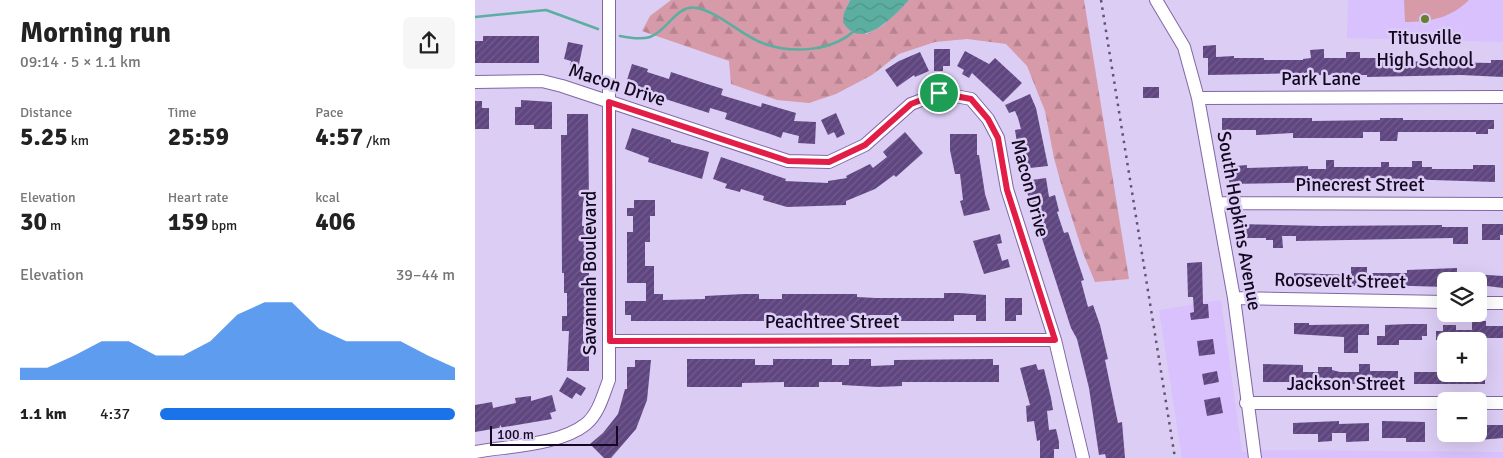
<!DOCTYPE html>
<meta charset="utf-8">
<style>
body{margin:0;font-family:Signika,sans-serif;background:#f6f6f6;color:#222;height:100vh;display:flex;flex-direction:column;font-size:19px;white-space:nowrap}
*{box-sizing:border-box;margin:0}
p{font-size:16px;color:#767676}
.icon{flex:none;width:28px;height:28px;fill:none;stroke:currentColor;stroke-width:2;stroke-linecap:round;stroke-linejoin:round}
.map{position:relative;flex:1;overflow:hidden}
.sheet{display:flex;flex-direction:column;background:#fff;width:475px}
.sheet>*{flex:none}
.fabs{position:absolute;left:962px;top:272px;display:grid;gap:10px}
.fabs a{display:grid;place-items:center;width:50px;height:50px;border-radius:8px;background:#fff;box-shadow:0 5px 20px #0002;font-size:25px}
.scale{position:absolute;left:15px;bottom:12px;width:128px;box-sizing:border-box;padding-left:5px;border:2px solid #13081f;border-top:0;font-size:14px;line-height:18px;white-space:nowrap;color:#13081f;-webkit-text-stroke:4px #dccdf5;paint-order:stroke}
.pin{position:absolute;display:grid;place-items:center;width:42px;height:42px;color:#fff;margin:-21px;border:2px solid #fff;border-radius:50%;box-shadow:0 1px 5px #0007}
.round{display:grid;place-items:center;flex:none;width:52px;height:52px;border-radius:8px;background:#f6f6f6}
.headline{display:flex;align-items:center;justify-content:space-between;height:85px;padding:0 20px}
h1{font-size:28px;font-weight:700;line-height:38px}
.metrics{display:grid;grid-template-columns:repeat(3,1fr);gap:8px;height:85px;padding:5px 20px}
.metrics div{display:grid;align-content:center}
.metrics b{font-size:25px;font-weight:700}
.metrics small{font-size:14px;font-weight:400}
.metrics p{font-size:14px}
.chart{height:140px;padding:10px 20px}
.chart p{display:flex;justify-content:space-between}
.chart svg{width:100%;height:90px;margin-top:5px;fill:#1a73e8;opacity:.7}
ul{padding:0 20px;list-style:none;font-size:16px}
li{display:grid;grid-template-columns:80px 60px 1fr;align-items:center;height:38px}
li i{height:12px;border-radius:6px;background:#1a73e8}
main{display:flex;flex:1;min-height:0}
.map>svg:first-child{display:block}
</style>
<main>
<section class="sheet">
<div class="headline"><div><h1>Morning run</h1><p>09:14 · 5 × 1.1 km</p></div><a class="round"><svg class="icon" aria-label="share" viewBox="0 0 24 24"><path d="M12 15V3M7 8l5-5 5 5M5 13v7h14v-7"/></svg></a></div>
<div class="metrics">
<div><p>Distance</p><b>5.25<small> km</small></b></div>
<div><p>Time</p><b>25:59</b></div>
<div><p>Pace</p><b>4:57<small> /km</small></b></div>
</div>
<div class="metrics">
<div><p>Elevation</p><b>30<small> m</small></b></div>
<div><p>Heart rate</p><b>159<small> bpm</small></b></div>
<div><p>kcal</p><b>406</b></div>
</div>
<div class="chart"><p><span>Elevation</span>39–44 m</p>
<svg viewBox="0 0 160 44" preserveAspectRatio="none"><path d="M0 44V38L10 38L20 32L30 25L40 25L50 32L60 32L70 25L80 12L90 6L100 6L110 19L120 25L130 25L140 25L150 32L160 38V44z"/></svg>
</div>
<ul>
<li><b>1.1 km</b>4:37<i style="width:100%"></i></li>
</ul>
</section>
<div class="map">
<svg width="1028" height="458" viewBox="0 0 1028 458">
<defs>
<pattern id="forest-firs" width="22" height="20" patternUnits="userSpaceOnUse" patternTransform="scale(1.25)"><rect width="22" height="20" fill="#d69aa9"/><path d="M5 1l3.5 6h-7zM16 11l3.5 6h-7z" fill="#b78391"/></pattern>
<pattern id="water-waves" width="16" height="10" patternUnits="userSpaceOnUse" patternTransform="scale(1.25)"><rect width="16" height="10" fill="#5caea1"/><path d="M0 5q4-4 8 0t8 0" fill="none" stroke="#4f948a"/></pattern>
<pattern id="building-hatch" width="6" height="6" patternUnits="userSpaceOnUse" patternTransform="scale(1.25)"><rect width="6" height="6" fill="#5f4680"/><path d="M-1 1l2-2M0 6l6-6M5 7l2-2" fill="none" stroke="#715c8c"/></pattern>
</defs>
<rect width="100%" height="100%" fill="#dccdf5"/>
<path fill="#d8c1fc" d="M 873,0 L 1028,0 L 1028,42 L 872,38 Z
M 746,300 L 767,452 L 775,452 L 776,458 L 707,458 L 684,310 Z
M 783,450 L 1028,452 L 1028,458 L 785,458 Z"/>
<path fill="url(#forest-firs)" d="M 196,0 L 375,0 C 363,24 370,25 392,34 L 408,25 L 434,0 L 609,0 L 654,279 L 620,282 L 608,253 L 587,187 L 579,158 L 570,111 L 552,66 L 531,44 L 492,39 L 460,42 L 424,54 L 397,75 L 361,94 L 334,103 L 302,100 L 256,84 L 254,61 L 167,31 L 175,16 Z"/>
<path fill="#d69aa9" d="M 929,0 L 994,0 C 976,18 955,22 930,22 Z"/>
<path fill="url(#water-waves)" d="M 375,0 L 434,0 C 420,15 386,53 368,22 L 369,13 Z"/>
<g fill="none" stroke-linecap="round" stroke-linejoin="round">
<path stroke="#5caea1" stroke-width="2.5" d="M 0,17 L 71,10 L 123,29
M 145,36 C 155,38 166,40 175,37 C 193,31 201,4 222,8 C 248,14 266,36 290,44 C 319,54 358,51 380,30"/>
</g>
<path fill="url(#building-hatch)" d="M 8,36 L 64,36 L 64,63 L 0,63 L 0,41 L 8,41 Z
M 93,42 L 108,45 L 103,69 L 95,67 L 96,61 L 89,59 Z
M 741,45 L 741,57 L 759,56 L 759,58 L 789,58 L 789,60 L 828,60 L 828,59 L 836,58 L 835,50 L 849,49 L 849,58 L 871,58 L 871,52 L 885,52 L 885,58 L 914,58 L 914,61 L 1016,63 L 1016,60 L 1028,60 L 1028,77 L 986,75 L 892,77 L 892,75 L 829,75 L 829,73 L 733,75 L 733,58 L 728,58 L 728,46 Z
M 459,49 L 475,49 L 475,66 L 468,66 L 468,71 L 459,71 Z
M 490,51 L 514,64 L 520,58 L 547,83 L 528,102 L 497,73 L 494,78 L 487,74 L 489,70 L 482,66 Z
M 445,52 L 454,71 L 440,77 L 439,75 L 422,87 L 410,70 L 424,61 Z
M 157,64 L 173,69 L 172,72 L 194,79 L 196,72 L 229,83 L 248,89 L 246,95 L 286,107 L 287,103 L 321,113 L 319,121 L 341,122 L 340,144 L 323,143 L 324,136 L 308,132 L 306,138 L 298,135 L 250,119 L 252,113 L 235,108 L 234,113 L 156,88 L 158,82 L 152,80 Z
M 668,87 L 684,87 L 684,98 L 668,98 Z
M 555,94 L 561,108 L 573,166 L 546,169 L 540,130 L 546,129 L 543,118 L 540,111 L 534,113 L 530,105 Z
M 46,100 L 77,102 L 77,129 L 59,129 L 59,125 L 40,125 L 40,107 L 46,107 Z
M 0,101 L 7,101 L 7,108 L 14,108 L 14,129 L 0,129 Z
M 361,113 L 370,134 L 362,138 L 359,132 L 353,135 L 346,120 Z
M 92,114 L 113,114 L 114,202 L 108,202 L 107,226 L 114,226 L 114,324 L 108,324 L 108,341 L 114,341 L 114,371 L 92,371 L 94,331 L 87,331 L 87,316 L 92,316 L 92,293 L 89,293 L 89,273 L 87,273 L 86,135 L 92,135 Z
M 747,118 L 837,118 L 837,121 L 905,120 L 905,118 L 928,118 L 928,120 L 1019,120 L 1019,129 L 1013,129 L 1013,134 L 1001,134 L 1001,132 L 923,132 L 922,141 L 905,141 L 905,132 L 888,132 L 888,138 L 818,138 L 818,133 L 781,135 L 781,130 L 747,130 Z
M 157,128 L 196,140 L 196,142 L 234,152 L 227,179 L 173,162 L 174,158 L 150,149 Z
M 430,132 L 448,153 L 421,177 L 419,175 L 400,189 L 371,201 L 371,205 L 312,207 L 288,200 L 289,196 L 266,189 L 265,192 L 250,188 L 252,184 L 238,179 L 246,157 L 311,179 L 310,181 L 353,183 L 353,181 L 372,178 L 371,176 L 395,164 L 398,168 L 412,157 L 408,152 Z
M 475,134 L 502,134 L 502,155 L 504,155 L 510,194 L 515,210 L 489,216 L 485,201 L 488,200 L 485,174 L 480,174 L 475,150 Z
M 851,160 L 859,160 L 859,167 L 906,167 L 906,162 L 914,162 L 914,167 L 937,167 L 937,161 L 947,161 L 947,167 L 957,167 L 957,169 L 998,169 L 998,165 L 1020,165 L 1020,182 L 895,178 L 895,180 L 864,180 L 864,182 L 754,184 L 754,173 L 761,173 L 761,166 L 772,165 L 772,168 L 833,166 L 833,169 L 851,169 Z
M 571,178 L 574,197 L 580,195 L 584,211 L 582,212 L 589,233 L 593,232 L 609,280 L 606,281 L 613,307 L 618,305 L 625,325 L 633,359 L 630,360 L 643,423 L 647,422 L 650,458 L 631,458 L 630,454 L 624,455 L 614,388 L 602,339 L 596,328 L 552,192 L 550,192 L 549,181 Z
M 159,200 L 180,200 L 180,216 L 175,216 L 175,242 L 170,242 L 170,266 L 179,266 L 179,294 L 188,294 L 188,300 L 230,299 L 230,296 L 269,294 L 284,294 L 284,299 L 307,299 L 307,294 L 382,294 L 382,297 L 401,298 L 469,298 L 469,293 L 485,293 L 511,295 L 511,321 L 501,321 L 501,315 L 479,315 L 479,321 L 417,321 L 417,315 L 394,315 L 394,321 L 156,321 L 156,315 L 150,315 L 150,301 L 171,301 L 171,283 L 152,283 L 152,232 L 158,232 L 158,216 L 152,216 L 152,208 L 159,208 Z
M 760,224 L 846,226 L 967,225 L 967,227 L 993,227 L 993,244 L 978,244 L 978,238 L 821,241 L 821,236 L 807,236 L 808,248 L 798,248 L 798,240 L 791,240 L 791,238 L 760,238 Z
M 1007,224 L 1028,224 L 1028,235 L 1025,235 L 1025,240 L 1007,240 Z
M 525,234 L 527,243 L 522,244 L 527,261 L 533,259 L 535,267 L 509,274 L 498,241 Z
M 727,262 L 728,304 L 733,304 L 734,318 L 716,320 L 715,313 L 719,312 L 718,297 L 713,297 L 712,263 Z
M 876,267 L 892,267 L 892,273 L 932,273 L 932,270 L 982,268 L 982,273 L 1028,276 L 1028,288 L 1004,285 L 1004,281 L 971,281 L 971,287 L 904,285 L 843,287 L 843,284 L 819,284 L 819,273 L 876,275 Z
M 530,298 L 547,298 L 547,315 L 541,315 L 541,321 L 530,321 Z
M 997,321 L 1011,321 L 1011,326 L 1028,326 L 1028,338 L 1011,338 L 1011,342 L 961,340 L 961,331 L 968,331 L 968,325 L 981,325 L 981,330 L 997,330 Z
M 819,323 L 834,323 L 834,325 L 894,324 L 894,335 L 883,335 L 883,353 L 869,353 L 869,337 L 819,334 Z
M 934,324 L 952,324 L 952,336 L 947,336 L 947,340 L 924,340 L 924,345 L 902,345 L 902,336 L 910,336 L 910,325 Z
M 738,339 L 740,354 L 724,356 L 722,341 Z
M 212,359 L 280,359 L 280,365 L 298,365 L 298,359 L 357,359 L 357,365 L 374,365 L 374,359 L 396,359 L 396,366 L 419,365 L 419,360 L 518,359 L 518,365 L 524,365 L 524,382 L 427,382 L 427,386 L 403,387 L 367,385 L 367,382 L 344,382 L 344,387 L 309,387 L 309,382 L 267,383 L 267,387 L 212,387 Z
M 160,360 L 176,360 L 172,400 L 161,429 L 136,458 L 129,458 L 115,444 L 128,433 L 143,414 L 150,389 L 152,389 L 152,367 L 160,367 Z
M 561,364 L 563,370 L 569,369 L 576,398 L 578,410 L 572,411 L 574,430 L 581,429 L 584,442 L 584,449 L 579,449 L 579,458 L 565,458 L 565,440 L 562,441 L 559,421 L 552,422 L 551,406 L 555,405 L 545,368 Z
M 788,364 L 828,365 L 828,372 L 843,372 L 843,367 L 857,367 L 857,370 L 865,372 L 884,372 L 884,364 L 895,364 L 895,371 L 923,371 L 923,382 L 876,384 L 876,382 L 788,382 Z
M 962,366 L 971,366 L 971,374 L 1004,374 L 1004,369 L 1010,369 L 1010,384 L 939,384 L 939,372 L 962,372 Z
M 742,371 L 744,382 L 729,385 L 727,374 Z
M 92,377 L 111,388 L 106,396 L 101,393 L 97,399 L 84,391 Z
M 77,395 L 81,411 L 75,413 L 77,419 L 0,432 L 0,405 L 17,402 L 18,408 L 41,403 L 40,398 L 56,396 L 56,401 Z
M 745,397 L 748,413 L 732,416 L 729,400 Z
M 864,421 L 864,424 L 894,423 L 894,441 L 871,442 L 871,433 L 857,433 L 857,441 L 843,442 L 843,434 L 818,434 L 818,423 Z
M 907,421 L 950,422 L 950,442 L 931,442 L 931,438 L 907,438 Z
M 1004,422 L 1010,422 L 1010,425 L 1028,425 L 1028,438 L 1004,440 Z"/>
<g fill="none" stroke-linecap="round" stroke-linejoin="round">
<defs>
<path id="minor" d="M 681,0 L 709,47 L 723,98 L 759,298 L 780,458
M 0,82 L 67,81 L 87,86 L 313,161 L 354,162 L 390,145 L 436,104 L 465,93 L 496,99 L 513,119 L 523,138 L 532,189 L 580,340 L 608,458
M 723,98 L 1028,97
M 743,203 L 1028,204
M 759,298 L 971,302
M 1004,303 L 1028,303
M 135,341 L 580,340
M 771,403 L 971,403
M 1004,403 L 1028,403
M 0,452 C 33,446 85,445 111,424 C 124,413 128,395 134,380 L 134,0"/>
</defs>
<use href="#minor" stroke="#8167a4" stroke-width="14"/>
<use href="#minor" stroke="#fff" stroke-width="12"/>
<path stroke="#605371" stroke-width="2.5" stroke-dasharray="2.5 5" stroke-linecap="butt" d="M 626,0 L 700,458"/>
</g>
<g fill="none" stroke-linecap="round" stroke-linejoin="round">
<defs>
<path id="route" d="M 464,93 L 496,99 L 513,119 L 523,138 L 532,190 L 580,340 L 135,341 L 134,102 L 313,161 L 354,162 L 390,145 L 436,104 Z"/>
</defs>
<use href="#route" stroke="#fff" stroke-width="10"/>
<use href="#route" stroke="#e11d48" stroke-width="6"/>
</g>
<circle fill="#697e2f" stroke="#dccdf5" stroke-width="2" cx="950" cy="19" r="5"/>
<g text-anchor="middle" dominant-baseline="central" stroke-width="5" stroke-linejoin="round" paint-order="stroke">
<g font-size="19" fill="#13081f" stroke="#dccdf5">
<text x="950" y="38">Titusville<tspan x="950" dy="22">High School</tspan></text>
</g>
<g font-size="19" fill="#13081f" stroke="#dccdf5">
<text x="846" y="79">Park Lane</text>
<text transform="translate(142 85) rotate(18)">Macon Drive</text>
<text x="885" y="185">Pinecrest Street</text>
<text transform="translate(555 188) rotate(75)">Macon Drive</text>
<text transform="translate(764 221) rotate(80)">South Hopkins Avenue</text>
<text transform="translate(115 273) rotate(-90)">Savannah Boulevard</text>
<text transform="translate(865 281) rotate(1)">Roosevelt Street</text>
<text x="357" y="322">Peachtree Street</text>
<text x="871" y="384">Jackson Street</text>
</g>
</g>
</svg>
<div class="fabs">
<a><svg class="icon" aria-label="layers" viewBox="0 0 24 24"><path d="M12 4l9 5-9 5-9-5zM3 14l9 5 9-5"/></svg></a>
<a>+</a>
<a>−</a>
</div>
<div class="scale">100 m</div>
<div class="pin" style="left:464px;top:93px;background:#1e9e55"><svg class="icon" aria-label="arrive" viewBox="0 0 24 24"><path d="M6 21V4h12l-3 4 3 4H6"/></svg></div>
</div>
</main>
